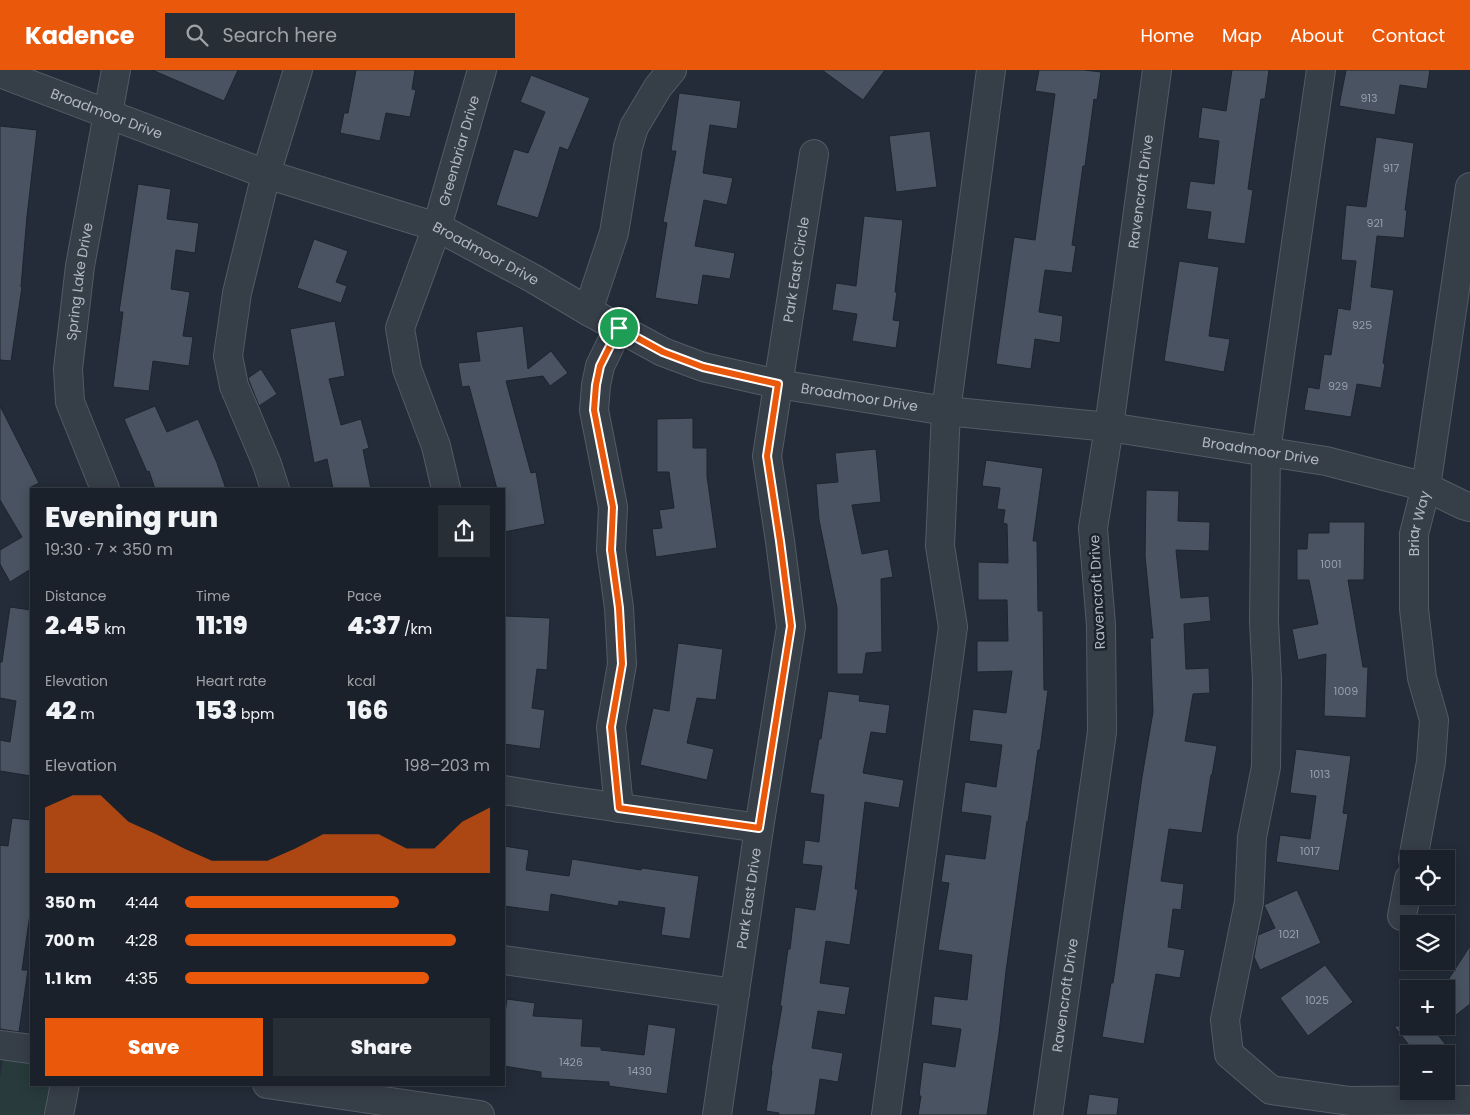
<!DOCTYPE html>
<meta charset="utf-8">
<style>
body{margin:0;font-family:Poppins,sans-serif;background:#272e36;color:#f1f3f6;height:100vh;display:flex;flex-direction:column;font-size:19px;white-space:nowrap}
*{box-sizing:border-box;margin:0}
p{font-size:16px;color:#9fa3a8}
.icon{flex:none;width:28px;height:28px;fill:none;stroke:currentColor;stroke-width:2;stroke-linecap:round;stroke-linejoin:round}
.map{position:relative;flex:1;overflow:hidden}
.drawer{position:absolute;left:30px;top:418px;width:475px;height:598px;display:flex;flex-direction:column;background:#1a212a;border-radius:0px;box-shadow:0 2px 12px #0003,0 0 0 1px #383e47}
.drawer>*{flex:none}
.controls{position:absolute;left:1400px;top:780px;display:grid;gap:10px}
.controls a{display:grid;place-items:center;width:55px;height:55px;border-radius:0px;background:#1a212a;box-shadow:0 2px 12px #0003,0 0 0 1px #383e47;font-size:25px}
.pin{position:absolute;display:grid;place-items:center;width:42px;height:42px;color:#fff;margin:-21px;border:2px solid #fff;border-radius:50%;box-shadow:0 1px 5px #0007}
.round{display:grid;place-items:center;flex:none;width:52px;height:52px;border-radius:0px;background:#272e36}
.summary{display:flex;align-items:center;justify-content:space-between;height:85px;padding:0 15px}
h1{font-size:28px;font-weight:800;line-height:38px}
.figures{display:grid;grid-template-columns:repeat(3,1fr);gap:8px;height:85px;padding:5px 15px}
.figures div{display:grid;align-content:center}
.figures b{font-size:25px;font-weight:800}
.figures small{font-size:14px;font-weight:400}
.figures p{font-size:14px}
.chart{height:140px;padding:10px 15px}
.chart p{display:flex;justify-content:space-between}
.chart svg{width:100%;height:90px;margin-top:5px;fill:#ea580c;opacity:.7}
.primary-button{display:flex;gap:10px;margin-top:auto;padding:10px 15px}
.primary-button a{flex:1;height:58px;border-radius:0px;background:#ea580c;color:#fff;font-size:20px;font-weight:800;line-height:58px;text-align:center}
.primary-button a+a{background:#272e36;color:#f1f3f6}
ul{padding:0 15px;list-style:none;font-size:16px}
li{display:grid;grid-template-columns:80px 60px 1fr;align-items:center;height:38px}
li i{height:12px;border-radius:6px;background:#ea580c}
header{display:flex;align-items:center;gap:30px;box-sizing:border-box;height:70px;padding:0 25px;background:#ea580c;color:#fff}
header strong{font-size:24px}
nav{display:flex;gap:28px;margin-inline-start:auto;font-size:18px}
.search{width:350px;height:45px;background:#272e36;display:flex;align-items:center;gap:12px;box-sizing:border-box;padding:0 18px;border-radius:0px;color:#9fa3a8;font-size:19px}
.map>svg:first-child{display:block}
</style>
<header>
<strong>Kadence</strong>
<div class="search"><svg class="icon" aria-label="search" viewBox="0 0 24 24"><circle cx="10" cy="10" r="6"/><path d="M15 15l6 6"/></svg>Search here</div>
<nav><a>Home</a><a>Map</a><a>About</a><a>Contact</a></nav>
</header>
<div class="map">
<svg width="1470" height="1045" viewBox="0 0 1470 1045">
<rect width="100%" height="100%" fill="#232c38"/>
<path fill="#283a3b" d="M 4,981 L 31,986 L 31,1014 L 56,1014 L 51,1045 L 0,1045 L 0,1007 Z"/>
<path fill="#495361" stroke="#1e252f" d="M 152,0 L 238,0 L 224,31 Z
M 356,0 L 415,0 L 412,19 L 416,20 L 410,47 L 386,43 L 380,71 L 340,63 L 344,43 L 348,43 Z
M 822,0 L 885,0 L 863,30 Z
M 1039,0 L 1084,0 L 1101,2 L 1097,30 L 1094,29 L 1085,96 L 1083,96 L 1072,175 L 1076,176 L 1072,203 L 1045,200 L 1039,242 L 1063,246 L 1060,273 L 1035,269 L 1031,299 L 996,294 L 1014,167 L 1035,170 L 1055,24 L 1035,21 Z
M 1232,0 L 1269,0 L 1265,29 L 1261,29 L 1248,119 L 1253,120 L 1245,174 L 1207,169 L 1211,142 L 1186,139 L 1190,111 L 1214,114 L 1219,71 L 1198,68 L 1202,37 L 1226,41 Z
M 1346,0 L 1430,0 L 1427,19 L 1400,15 L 1395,45 L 1339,36 Z
M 531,5 L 590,28 L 568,80 L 560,77 L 538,148 L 496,135 L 514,79 L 528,83 L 545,42 L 520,32 Z
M 679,23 L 741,31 L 737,59 L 710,55 L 703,103 L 733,108 L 727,135 L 704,130 L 695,176 L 735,183 L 730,209 L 703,205 L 698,235 L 655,228 L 667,153 L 663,152 L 676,81 L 671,81 Z
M 0,56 L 37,60 L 27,146 L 21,217 L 22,217 L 11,291 L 0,290 Z
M 930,61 L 937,117 L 896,122 L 889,66 Z
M 1376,67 L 1414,73 L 1405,140 L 1407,140 L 1404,168 L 1377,166 L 1371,217 L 1394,220 L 1383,293 L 1385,294 L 1381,318 L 1357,314 L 1351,347 L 1304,340 L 1308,317 L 1319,319 L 1324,284 L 1331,285 L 1338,238 L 1350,240 L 1356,191 L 1341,190 L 1346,135 L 1366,137 Z
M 138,114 L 171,119 L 167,149 L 199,153 L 195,183 L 176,180 L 171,219 L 190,222 L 183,266 L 193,267 L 189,296 L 153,291 L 149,321 L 113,317 L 123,242 L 119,242 Z
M 864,146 L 903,150 L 895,222 L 897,222 L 893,250 L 900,251 L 896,278 L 852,271 L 857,244 L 832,240 L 836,213 L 856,216 Z
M 314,169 L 348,181 L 336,212 L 347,216 L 341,233 L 297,218 Z
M 1179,191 L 1219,197 L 1209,266 L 1230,269 L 1224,302 L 1164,291 Z
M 335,251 L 345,306 L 329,309 L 341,355 L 361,349 L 369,378 L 363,380 L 371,419 L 333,419 L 327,389 L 314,393 L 290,259 Z
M 523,256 L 528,299 L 551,281 L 568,303 L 550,316 L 543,306 L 506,311 L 531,403 L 536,402 L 545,454 L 504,462 L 504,419 L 497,419 L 469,316 L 462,317 L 458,293 L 480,291 L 476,262 Z
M 261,299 L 277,324 L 259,336 L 248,308 Z
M 0,336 L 39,413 L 31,417 L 31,499 L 10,512 L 0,494 L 0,480 L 22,467 L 0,430 Z
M 155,336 L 167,362 L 198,349 L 217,393 L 226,419 L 155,419 L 149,401 L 147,402 L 124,349 Z
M 693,348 L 693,378 L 707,378 L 707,406 L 717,478 L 656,487 L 652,459 L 662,458 L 659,440 L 674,438 L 669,402 L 657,402 L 657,349 Z
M 876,379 L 881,432 L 852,435 L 862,484 L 888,479 L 893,507 L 881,509 L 882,582 L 866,583 L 863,604 L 837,604 L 837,538 L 819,450 L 816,414 L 838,412 L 835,383 Z
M 986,390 L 1043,398 L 1033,471 L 1037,471 L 1038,541 L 1043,541 L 1044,620 L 1048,620 L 1040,680 L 1038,680 L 1028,752 L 1027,751 L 1006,901 L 999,963 L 987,1045 L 918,1045 L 921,1026 L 919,1026 L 923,992 L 955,997 L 961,959 L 931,955 L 934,926 L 967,930 L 972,885 L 938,880 L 949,813 L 941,812 L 945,784 L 985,789 L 991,746 L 961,742 L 965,712 L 996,717 L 1002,675 L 969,671 L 973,639 L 1006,643 L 1012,601 L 977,602 L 977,571 L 1008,571 L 1007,530 L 978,530 L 978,492 L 1008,493 L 1007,454 L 1003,453 L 1005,440 L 997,439 L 1000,418 L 982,416 Z
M 1146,420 L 1179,421 L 1178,451 L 1210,452 L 1209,481 L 1176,480 L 1181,528 L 1209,526 L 1211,551 L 1184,554 L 1186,599 L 1209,598 L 1210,623 L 1193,624 L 1185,671 L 1217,676 L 1212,705 L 1211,705 L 1202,763 L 1169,759 L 1161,811 L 1184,814 L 1181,840 L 1173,839 L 1168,877 L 1185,880 L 1180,908 L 1156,904 L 1144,974 L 1102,967 L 1111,913 L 1113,913 L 1142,707 L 1153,642 L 1150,568 L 1153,568 L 1145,486 Z
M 1329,452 L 1365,452 L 1364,510 L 1348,510 L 1363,597 L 1368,597 L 1366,648 L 1324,646 L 1326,584 L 1298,590 L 1292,559 L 1318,554 L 1309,510 L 1297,510 L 1297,479 L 1307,479 L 1308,463 L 1329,463 Z
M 10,537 L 31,540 L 31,706 L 0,701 L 0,670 L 10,672 L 16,631 L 0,628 L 0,592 L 2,592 Z
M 505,546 L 550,548 L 547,600 L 537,599 L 532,638 L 545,640 L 540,679 L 504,674 L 504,565 Z
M 678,573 L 723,579 L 716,630 L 697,628 L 687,673 L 714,679 L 707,710 L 640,695 L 653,638 L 669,641 Z
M 828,621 L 860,625 L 859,631 L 890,635 L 886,664 L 871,662 L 863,703 L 904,710 L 899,738 L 865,732 L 855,819 L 858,819 L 850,875 L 826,871 L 820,913 L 850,917 L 845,945 L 818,941 L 812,978 L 843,983 L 838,1012 L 820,1009 L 815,1045 L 779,1045 L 779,1043 L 766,1041 L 772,1001 L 771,1001 L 782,936 L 780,936 L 788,879 L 790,879 L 795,837 L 815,840 L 822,796 L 802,794 L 805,770 L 819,772 L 824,725 L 810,723 L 819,669 L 821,669 Z
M 1296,679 L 1351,686 L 1343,743 L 1348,744 L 1339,801 L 1276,792 L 1280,765 L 1310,769 L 1316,726 L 1290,723 Z
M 12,748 L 31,750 L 31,837 L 22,900 L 28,900 L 19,962 L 0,959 L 0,775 L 8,776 Z
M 504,776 L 529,780 L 526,800 L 569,806 L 572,789 L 641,800 L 642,798 L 699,806 L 690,869 L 661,865 L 665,838 L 619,831 L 618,836 L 551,824 L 549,842 L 504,836 Z
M 1297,820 L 1321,873 L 1260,900 L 1254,887 L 1258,865 L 1275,858 L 1264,835 Z
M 1470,876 L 1470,934 L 1446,953 L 1446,913 Z
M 1325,895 L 1353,932 L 1308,966 L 1280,928 Z
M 507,929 L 535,933 L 533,946 L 583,949 L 581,976 L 601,977 L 601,980 L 644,985 L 648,954 L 676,958 L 667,1024 L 609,1016 L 609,1012 L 541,1008 L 541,1002 L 504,996 L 504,950 Z
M 1394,956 L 1431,956 L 1453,984 L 1416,984 Z
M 1089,1024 L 1119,1028 L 1117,1045 L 1086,1045 Z"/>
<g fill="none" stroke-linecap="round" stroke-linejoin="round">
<defs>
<g id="minor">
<path d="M 1321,0 L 1266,381 L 1264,551 L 1267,610 L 1266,697 L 1252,767 L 1249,832 L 1225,950 L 1229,984 L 1271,1020 L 1350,1031 L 1470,1030"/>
<path id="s1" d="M 0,3 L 266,104 L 437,157 L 534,209 L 588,241 L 663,282 L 703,297 L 778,314 L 946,341 L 1109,357 L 1326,391 L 1426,417 L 1463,435 L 1470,437"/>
<path d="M 588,241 L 614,163 L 628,77 L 634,57 L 658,17 L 672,0"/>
<path id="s2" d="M 105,419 L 70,332 L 68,299 L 80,196 L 116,0"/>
<path d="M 275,419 L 267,394 L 234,316 L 228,286 L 237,223 L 266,104 L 298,0"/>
<path id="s3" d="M 446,419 L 436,376 L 407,299 L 400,258 L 437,157 L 482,0"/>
<path d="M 504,720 L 559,729 L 759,758"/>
<path d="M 619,738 L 611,657 L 622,594 L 619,538 L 611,480 L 613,437 L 594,340 L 596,315 L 600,296 L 619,257"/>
<path id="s4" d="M 1413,789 L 1431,692 L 1434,650 L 1422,608 L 1414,539 L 1414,464 L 1426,417 L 1470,117"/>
<path d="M 1402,846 L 1409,809"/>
<path d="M 504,890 L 735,923"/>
<path d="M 0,975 L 31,979"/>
<path d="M 267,1014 L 480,1045"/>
<path d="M 59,1045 L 65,1014"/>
<path id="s5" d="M 717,1045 L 759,758 L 791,557 L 780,471 L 767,386 L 814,84"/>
<path d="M 886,1045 L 953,557 L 940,476 L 946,341 L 991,0"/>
<path id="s6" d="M 1048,1045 L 1102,662 L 1101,555 L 1093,458 L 1109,357 L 1157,0"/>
</g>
</defs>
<use href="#minor" stroke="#545b66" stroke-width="30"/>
<use href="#minor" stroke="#363e48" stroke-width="28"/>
</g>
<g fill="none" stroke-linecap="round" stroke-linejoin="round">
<defs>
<path id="route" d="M 619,258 L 663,282 L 703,297 L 778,314 L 767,386 L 780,471 L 791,556 L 759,758 L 619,738 L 611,657 L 622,594 L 619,538 L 611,480 L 613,437 L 594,340 L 596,315 L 600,296 Z"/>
</defs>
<use href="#route" stroke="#fff" stroke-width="10"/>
<use href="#route" stroke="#ea580c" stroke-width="6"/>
</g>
<g text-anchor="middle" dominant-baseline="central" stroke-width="5" stroke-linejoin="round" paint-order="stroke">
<g font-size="11" fill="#979fab">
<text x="1369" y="28">913</text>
<text x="1391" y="98">917</text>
<text x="1375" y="153">921</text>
<text x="1362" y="255">925</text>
<text x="1338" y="316">929</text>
<text x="1331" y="494">1001</text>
<text x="1346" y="621">1009</text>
<text x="1320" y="704">1013</text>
<text x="1310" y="781">1017</text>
<text x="1289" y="864">1021</text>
<text x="1317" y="930">1025</text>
<text x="571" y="992">1426</text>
<text x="640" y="1001">1430</text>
</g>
<g font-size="14" fill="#b1b8c4" stroke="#1c232d">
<text stroke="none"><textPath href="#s1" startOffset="114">Broadmoor Drive</textPath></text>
<text stroke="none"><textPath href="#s3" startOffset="355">Greenbriar Drive</textPath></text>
<text stroke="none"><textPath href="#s6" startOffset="931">Ravencroft Drive</textPath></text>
<text stroke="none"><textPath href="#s1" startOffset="519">Broadmoor Drive</textPath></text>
<text stroke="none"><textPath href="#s5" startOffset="855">Park East Circle</textPath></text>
<text stroke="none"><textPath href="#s2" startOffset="215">Spring Lake Drive</textPath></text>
<text stroke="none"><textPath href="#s1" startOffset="924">Broadmoor Drive</textPath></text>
<text stroke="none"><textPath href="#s1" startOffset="1329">Broadmoor Drive</textPath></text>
<text stroke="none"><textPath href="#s4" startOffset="340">Briar Way</textPath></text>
<text transform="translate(1097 522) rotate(-93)">Ravencroft Drive</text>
<text stroke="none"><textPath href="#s5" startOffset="219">Park East Drive</textPath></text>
<text stroke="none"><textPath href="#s6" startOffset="121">Ravencroft Drive</textPath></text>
</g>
</g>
</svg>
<div class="controls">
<a><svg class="icon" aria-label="locate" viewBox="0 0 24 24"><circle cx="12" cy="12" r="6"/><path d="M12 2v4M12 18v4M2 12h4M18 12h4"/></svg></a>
<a><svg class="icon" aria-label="layers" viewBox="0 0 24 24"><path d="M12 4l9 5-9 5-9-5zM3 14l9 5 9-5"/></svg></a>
<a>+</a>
<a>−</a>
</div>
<div class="pin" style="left:619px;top:258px;background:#1e9e55"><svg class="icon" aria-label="arrive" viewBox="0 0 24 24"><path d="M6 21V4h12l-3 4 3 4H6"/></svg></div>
<section class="drawer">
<div class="summary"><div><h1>Evening run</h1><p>19:30 · 7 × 350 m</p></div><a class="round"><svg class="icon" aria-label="share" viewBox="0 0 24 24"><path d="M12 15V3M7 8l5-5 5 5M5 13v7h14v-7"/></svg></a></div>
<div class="figures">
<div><p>Distance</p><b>2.45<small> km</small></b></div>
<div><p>Time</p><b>11:19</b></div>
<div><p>Pace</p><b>4:37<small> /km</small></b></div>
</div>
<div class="figures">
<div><p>Elevation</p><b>42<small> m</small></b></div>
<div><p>Heart rate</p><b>153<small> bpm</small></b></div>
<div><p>kcal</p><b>166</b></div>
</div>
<div class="chart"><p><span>Elevation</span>198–203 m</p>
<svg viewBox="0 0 160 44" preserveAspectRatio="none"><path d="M0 44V12L10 6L20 6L30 19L40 25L50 32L60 38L70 38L80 38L90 32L100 25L110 25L120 25L130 32L140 32L150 19L160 12V44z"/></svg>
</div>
<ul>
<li><b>350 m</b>4:44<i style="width:70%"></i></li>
<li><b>700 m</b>4:28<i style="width:89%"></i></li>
<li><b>1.1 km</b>4:35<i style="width:80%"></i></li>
</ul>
<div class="primary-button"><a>Save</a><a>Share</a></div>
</section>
</div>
